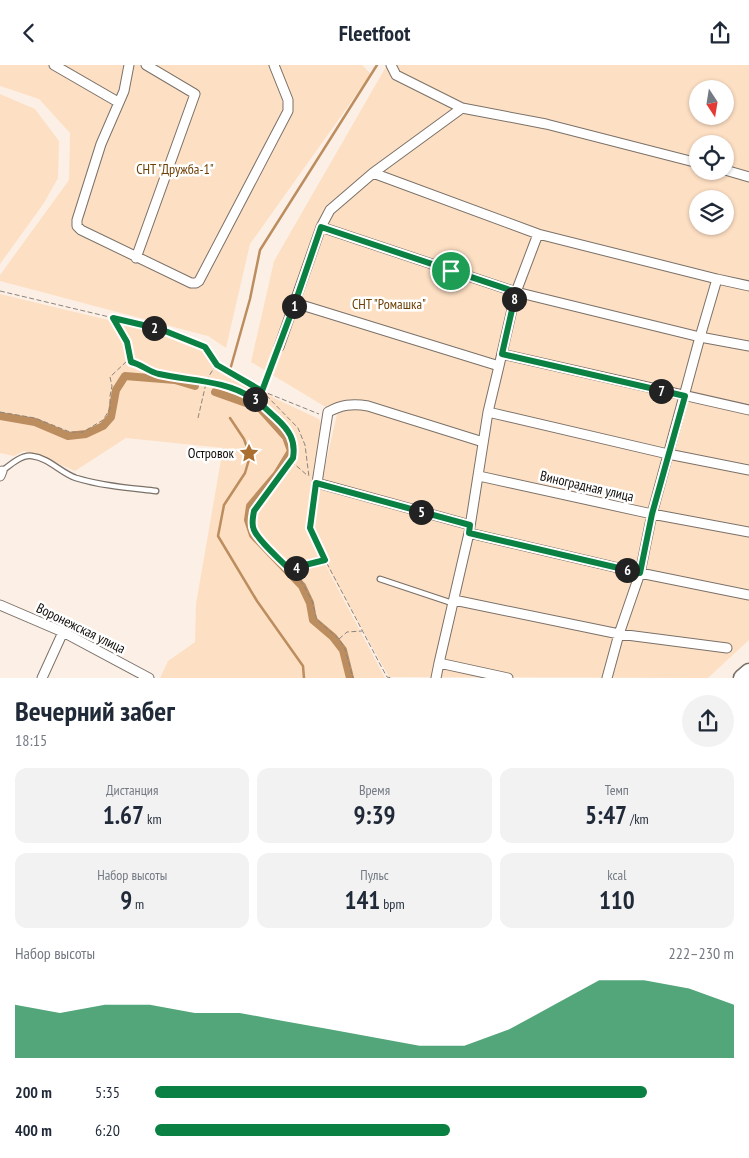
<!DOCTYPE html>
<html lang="ru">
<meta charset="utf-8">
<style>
body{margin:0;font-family:"PT Sans Narrow",sans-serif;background:#f2f2f3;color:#1f2937;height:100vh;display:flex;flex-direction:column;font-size:19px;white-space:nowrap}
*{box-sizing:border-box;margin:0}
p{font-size:16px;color:#747a83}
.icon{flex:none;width:28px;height:28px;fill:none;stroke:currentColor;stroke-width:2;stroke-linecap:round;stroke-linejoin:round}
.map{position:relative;height:613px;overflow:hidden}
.side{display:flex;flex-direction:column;background:#fff;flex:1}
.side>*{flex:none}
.needle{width:32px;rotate:168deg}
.tools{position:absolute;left:689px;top:15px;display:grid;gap:10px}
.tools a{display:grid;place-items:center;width:45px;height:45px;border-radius:50%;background:#fff;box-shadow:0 1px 4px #0004;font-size:25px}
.pin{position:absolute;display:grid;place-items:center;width:42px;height:42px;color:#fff;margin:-21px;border:2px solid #fff;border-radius:50%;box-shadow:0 1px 5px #0007}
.km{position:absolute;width:25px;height:25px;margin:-12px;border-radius:50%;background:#222;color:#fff;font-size:14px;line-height:25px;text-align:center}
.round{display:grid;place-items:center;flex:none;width:52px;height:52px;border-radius:26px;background:#f2f2f3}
.summary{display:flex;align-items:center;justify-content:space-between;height:85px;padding:0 15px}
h1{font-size:28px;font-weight:600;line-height:38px}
.stats{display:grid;grid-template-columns:repeat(3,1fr);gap:8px;height:85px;padding:5px 15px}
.stats div{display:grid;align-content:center;border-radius:12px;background:#f2f2f3;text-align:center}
.stats b{font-size:25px;font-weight:600}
.stats small{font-size:14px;font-weight:400}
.stats p{font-size:14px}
.chart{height:140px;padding:10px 15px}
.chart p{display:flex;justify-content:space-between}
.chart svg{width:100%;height:90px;margin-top:5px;fill:#0b8043;opacity:.7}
ul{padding:0 15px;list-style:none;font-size:16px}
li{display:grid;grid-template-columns:80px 60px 1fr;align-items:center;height:38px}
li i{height:12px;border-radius:6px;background:#0b8043}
header{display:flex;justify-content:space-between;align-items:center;height:65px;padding:0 15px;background:#fff;font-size:22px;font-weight:600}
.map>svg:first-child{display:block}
</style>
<header><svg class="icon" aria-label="back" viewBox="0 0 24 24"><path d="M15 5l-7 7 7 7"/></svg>Fleetfoot<svg class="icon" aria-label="share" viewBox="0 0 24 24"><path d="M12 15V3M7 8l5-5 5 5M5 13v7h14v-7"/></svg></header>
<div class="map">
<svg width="749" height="613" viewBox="0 0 749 613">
<rect width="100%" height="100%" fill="#fcf0e6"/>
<path fill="#fddfc3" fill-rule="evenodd" d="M 0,0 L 362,0 L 371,9 L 250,179 L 226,283 L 208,271 L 0,216 L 0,210 L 69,115 L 70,68 L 39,34 L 0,21 Z
M 387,0 L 749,0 L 749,575 L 708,613 L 389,612 L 324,496 L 311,463 L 337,349 L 251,297 L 274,196 ZM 698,24 L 725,24 L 725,51 L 698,51 ZM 698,79 L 725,79 L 725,106 L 698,106 ZM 698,134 L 725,134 L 725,161 L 698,161 Z
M 0,29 L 35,44 L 59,76 L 58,113 L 44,138 L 0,199 Z
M 0,229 L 146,264 L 201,284 L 276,334 L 319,354 L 322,360 L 308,467 L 385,613 L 160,613 L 168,596 L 195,577 L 196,539 L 223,383 L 126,373 L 75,406 L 41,391 L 24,386 L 14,391 L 0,388 Z"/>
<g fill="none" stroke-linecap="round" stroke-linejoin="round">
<path stroke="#bc8d5f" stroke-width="2.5" d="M 230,305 L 250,234 L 260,185 L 377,0
M 230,353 L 244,374 L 250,391 L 245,408 L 224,440 L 218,471 L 257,536 L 303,601 L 304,613"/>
<path stroke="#bc8d5f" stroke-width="8" d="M 215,327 L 260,343 L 286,372 L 291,386 L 277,409 L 250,441 L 248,455 L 253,470 L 302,521 L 310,538 L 313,555 L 333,572 L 343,585 L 350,613
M 0,351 L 35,357 L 68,371 L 86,369 L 103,361 L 111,352 L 116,325 L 125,311 L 175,315 L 195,321"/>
<defs>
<path id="lane" d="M 2,406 C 10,400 22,389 32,391 C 49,393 61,408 76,413 C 102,421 130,423 156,426
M 380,514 L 452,538"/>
<path id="street" d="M 54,0 L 118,37
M 129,0 L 124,26 L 101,79 L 77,155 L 77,161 L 81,165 L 191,218 L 196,218 L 199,216 L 288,46 L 288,35 L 274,0
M 391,0 L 396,10 L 462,43 L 546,59 L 698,98
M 462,43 L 373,108 L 538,169 L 717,214
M 725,105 L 749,112
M 321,162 L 516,227 L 700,272 L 717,214 L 749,221
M 136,193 L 195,29 L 146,0
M 295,238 L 499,301
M 279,282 L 321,162 L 330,145 L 373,108
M 502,289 L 749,345
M 488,347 L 668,389 L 749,405
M 0,411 L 2,406
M 479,411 L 652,449 L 749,467
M 470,460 L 317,418 L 328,347 C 341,340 352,338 368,341 L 483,377
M 469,468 L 640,508 L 749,530
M 454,535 L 619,569 L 727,583
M 0,540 L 63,567 L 149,613
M 42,613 L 63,567
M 436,613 L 439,598
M 508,613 L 439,598 L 469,468 L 488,347 L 499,301 L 516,227 L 538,169
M 607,613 L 619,569 L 640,508 L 652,449 L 700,272 L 749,281"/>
<path id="highway" d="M 742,613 L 749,607"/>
</defs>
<use href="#lane" stroke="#7b7168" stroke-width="7"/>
<use href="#street" stroke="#7b7168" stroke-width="11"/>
<use href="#highway" stroke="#7b7168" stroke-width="19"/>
<path stroke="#8c847d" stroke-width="1" stroke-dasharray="5 2.5" stroke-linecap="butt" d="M 0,226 L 160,264 L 205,282 L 217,300 L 262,326 L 298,363 L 305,380 L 309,412
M 113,254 L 127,277 L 131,296
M 276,290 L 262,326 L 319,349
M 0,347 L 35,353 L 70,367 L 83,367 L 103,355 L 110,344 L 110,331 L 112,321 L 110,312 L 127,296 C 138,298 146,306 158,309 C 189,316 222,315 250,332 C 260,337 268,346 276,354 C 286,363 295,372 294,386 C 292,401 264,433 254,446 C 252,456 253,463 258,472 L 300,514 L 312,536 L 317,555 L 339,574 L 345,584 L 353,613
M 198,353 L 207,314 L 216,300
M 291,396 L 308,411
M 315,427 L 310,463 L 323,491 L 381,601 L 387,612 L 392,613
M 290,504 L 325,496
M 339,574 L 347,567 L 362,566"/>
<use href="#lane" stroke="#fff" stroke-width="4.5"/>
<use href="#street" stroke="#fff" stroke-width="9"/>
<use href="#highway" stroke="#fff" stroke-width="16"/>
</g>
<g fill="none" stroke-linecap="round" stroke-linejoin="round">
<defs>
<path id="route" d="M 321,162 L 516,227 L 502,289 L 685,331 L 652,449 L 640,508 L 469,468 L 470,460 L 316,418 L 310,463 L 325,495 L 289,504 C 280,494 259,477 254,465 C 251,459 253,452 254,446 L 293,393 C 296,375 289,365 276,353 C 268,346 261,338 252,333 C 225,315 190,316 159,309 C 149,307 141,299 131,297 L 127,277 L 113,253 L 160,264 L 205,282 L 217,300 L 262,326 L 295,238 Z"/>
</defs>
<use href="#route" stroke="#fff" stroke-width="10"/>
<use href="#route" stroke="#0b8043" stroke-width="6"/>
</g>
<defs>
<symbol id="sight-bare" viewBox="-9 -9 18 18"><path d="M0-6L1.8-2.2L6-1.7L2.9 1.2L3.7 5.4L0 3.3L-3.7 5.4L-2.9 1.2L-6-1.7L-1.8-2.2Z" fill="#ab7031" stroke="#fff" stroke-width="2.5" paint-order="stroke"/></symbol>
</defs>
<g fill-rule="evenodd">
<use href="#sight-bare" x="235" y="374" width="28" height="28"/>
</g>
<g text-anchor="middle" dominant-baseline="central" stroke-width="5" stroke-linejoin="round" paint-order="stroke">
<g font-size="14" fill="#6d3f03" stroke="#fff">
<text x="175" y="104">СНТ "Дружба-1"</text>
<text x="389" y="239">СНТ "Ромашка"</text>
</g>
<g font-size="14" fill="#110e0a" stroke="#fff" text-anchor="end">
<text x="234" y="388">Островок</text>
</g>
<g font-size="14" fill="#110e0a" stroke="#fff">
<text transform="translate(587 421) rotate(13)">Виноградная улица</text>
<text transform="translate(81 563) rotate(26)">Воронежская улица</text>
</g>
</g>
</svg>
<div class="tools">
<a><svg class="needle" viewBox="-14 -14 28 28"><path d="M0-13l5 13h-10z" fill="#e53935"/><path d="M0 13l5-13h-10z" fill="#747a83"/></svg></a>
<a><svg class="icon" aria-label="locate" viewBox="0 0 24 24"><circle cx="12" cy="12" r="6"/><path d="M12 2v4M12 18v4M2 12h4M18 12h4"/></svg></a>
<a><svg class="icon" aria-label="layers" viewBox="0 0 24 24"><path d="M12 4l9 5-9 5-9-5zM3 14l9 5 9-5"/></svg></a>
</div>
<div class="pin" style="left:451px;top:206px;background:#1e9e55"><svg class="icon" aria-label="arrive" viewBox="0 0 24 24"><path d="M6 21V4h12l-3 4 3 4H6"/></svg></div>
<b class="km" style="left:294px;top:241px">1</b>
<b class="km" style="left:154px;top:263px">2</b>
<b class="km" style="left:255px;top:334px">3</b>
<b class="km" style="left:296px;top:503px">4</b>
<b class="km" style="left:421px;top:447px">5</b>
<b class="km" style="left:627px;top:505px">6</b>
<b class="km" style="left:661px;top:326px">7</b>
<b class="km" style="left:514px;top:234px">8</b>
</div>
<section class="side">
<div class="summary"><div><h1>Вечерний забег</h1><p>18:15</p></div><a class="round"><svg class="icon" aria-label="share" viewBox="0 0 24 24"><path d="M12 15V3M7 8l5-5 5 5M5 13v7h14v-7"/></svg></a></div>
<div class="stats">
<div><p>Дистанция</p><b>1.67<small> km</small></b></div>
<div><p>Время</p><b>9:39</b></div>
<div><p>Темп</p><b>5:47<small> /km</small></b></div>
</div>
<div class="stats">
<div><p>Набор высоты</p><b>9<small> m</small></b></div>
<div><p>Пульс</p><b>141<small> bpm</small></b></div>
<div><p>kcal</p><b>110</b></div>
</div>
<div class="chart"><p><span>Набор высоты</span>222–230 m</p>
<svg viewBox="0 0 160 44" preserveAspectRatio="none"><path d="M0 44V18L10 22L20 18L30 18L40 22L50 22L60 26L70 30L80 34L90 38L100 38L110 30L120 18L130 6L140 6L150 10L160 18V44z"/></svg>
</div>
<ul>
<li><b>200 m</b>5:35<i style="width:85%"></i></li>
<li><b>400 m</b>6:20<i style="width:51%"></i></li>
</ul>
</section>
